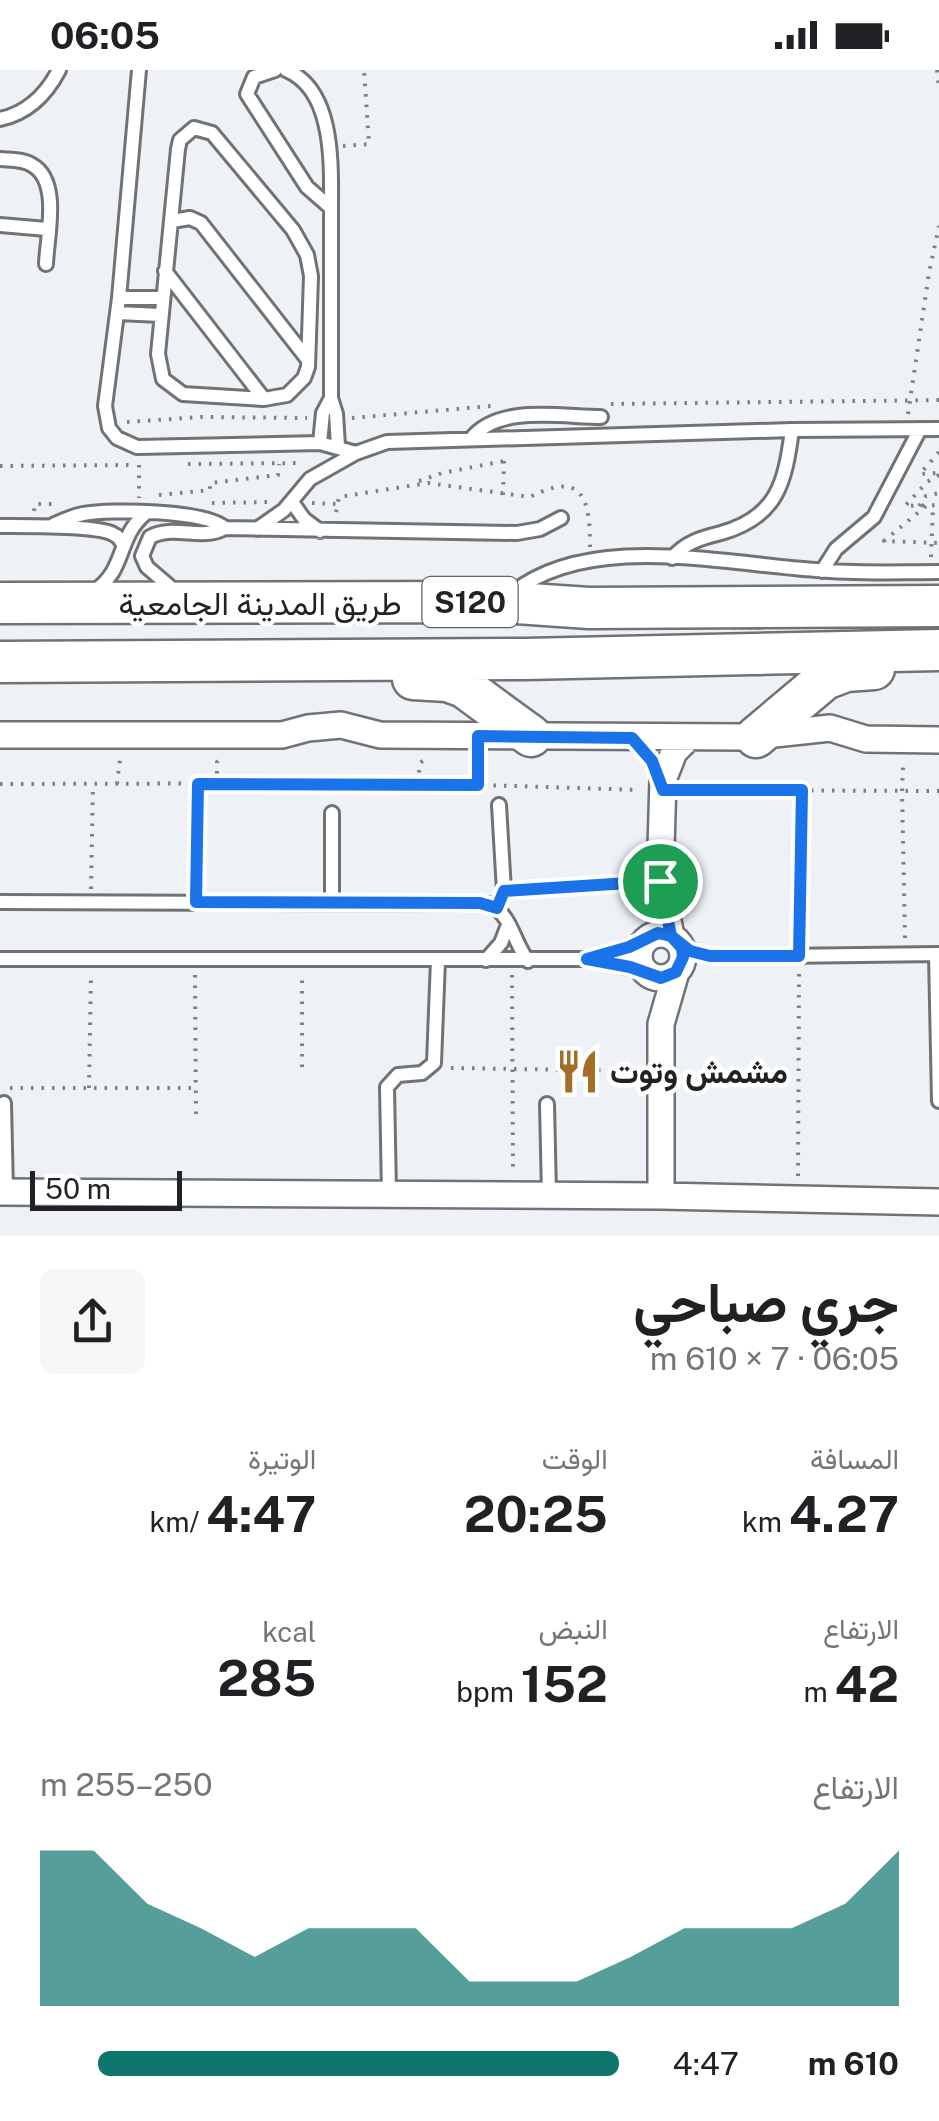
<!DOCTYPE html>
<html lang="ar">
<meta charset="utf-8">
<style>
body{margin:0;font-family:"Public Sans",Vazirmatn,sans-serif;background:#f6f6f6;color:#202124;direction:rtl;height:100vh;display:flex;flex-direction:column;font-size:38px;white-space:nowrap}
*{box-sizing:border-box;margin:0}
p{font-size:32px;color:#757577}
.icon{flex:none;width:55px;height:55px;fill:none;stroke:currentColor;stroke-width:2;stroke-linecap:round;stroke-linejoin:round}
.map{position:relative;height:1166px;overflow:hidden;direction:ltr}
.details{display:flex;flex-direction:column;background:#fff;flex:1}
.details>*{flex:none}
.scale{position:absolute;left:30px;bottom:25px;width:152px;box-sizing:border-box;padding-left:10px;border:5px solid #202223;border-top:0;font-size:28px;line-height:35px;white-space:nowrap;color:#202223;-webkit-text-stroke:8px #fff;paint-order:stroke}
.pin{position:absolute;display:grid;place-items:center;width:85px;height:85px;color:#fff;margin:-42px;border:5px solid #fff;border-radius:50%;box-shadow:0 2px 10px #0007}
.round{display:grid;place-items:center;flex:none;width:105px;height:105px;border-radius:15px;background:#f6f6f6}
.overview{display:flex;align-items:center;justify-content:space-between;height:170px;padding:0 40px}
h1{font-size:55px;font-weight:700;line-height:75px}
.figures{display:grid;grid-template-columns:repeat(3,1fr);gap:15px;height:170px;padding:10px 40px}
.figures div{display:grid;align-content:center}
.figures b{font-size:50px;font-weight:700}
.figures small{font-size:28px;font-weight:400}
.figures p{font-size:28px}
.chart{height:280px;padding:20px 40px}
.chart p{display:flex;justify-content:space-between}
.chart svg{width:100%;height:180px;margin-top:10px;fill:#0f766e;opacity:.7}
ul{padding:0 40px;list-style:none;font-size:32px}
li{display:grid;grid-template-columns:160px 120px 1fr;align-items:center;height:75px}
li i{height:25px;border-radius:12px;background:#0f766e}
.status{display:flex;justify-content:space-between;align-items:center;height:70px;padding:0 50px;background:#fff;direction:ltr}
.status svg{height:28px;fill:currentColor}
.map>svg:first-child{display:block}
</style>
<div class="status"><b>06:05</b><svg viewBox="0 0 49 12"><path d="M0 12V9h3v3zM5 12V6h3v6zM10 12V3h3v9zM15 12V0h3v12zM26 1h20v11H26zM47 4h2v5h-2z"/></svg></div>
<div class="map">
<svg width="939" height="1166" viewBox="0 0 939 1166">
<rect width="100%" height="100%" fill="#eef1f5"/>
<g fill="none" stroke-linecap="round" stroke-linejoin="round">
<defs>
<path id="lane" d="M 139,0 L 119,228 L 105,336 L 109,358 L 117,368 L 137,377 L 320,373 L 356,383
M 275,0 L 254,7 L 247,24 L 307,117 L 331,138 C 331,96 335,20 286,0
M 0,49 C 28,43 46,25 59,0
M 194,58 L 212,63 L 293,160 L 307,185 L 311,206 L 308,297 L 304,308 L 287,325 L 264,329 L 183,324 L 163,309 L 158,284 L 178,79 L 180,70 Z
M 0,89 C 10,90 23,89 32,95 C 61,111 47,166 46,194
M 331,138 L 331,328 L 336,344 L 338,376
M 172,151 L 190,148 L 201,153 L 308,290
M 0,155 L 47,159
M 165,201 L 264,329
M 119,228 L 162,228
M 118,243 L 160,245
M 471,369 C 498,334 562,347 601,347
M 320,373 L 323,343 L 331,328
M 292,432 L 304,449 L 320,461
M 53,455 C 62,451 72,446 83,444 C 111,439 204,440 225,458
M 0,456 C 21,456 98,455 113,464 C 120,467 120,470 124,476
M 257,459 L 284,440 L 310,409 L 356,383 L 387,372 L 792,360 L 939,359
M 672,488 C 686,472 701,468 721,463 C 778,447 785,412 792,360
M 822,501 L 836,479 L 874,447 L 920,359
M 175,521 L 147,497 L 142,486 L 150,467 C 173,454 202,471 225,458 L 517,463 L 540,459 L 561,448
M 93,522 C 127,500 116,468 145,444
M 511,524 C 588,461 724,494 816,500 C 857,504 898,502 939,502
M 0,832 L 489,834 C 512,845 513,872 528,891
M 332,833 L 332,743
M 497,838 L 504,821 L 499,735
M 681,876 L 710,887 L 939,884
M 936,884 L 939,1031
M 594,887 L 643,872
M 0,889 L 587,889 L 644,901
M 486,890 L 501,873 L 508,855
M 4,1033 L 6,1122
M 547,1034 L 549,1125
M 389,1124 L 387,1017 L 398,1005 L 422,1003 L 434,993 L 438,890"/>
<path id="street" d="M 0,665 L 282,665 L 308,658 L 341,655 L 380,665 L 748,667 L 830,658 L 866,669 L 939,670
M639 886a22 22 0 1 1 44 0a22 22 0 1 1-44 0Z
M 671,866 L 660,811 L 663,710 L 674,682 L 688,668
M 0,1122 L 661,1126 L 939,1132
M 661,1126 L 661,954 L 676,902"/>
<path id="primary" d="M 0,533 L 501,532 L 589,538 L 939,536
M 0,592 L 525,589 L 939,580
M 413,609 L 447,611 L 464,617 L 531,666
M 756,667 L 825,609 L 846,601 L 874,599"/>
</defs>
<use href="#lane" stroke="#707376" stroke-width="18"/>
<use href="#street" stroke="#707376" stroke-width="30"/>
<use href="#primary" stroke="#707376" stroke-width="45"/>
<path stroke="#7e8183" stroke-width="4" stroke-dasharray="2.5 8" stroke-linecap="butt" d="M 937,0 L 939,17
M 343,76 L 369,74 L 364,0
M 611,334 L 939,330
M 908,344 L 929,203 L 939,156
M 352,348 L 491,336
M 127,352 L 201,347 L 307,348
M 939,382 L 920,404 L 939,403
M 188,394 L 303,393
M 139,395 L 139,428
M 0,396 L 133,395
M 939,405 L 927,412 L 905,436 L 939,435
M 419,411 L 442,403 L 504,391
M 159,425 L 210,420 L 210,413 L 278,405 L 279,394
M 503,425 L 504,389
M 212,433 L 267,432
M 312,433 L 337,434
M 919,436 L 926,426 L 939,423
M 926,436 L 884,471 L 939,473
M 34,441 L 35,434 L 57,434
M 336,442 L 339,427 L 428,413 L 530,427 C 584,399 590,431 590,477
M 931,487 L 933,436
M 478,689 L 478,715
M 418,713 L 420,693 L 424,690
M 0,714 L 418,713 L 640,720
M 117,714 L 120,689
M 217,714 L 217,692 L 223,686
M 685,720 L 939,721
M 91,819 L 93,714
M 196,819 L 197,713
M 520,820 L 640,812
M 905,868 L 902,721 L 903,697 L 906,693
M 800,871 L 801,720
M 195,905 L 196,1052
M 512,905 L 513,1101
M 302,997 L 302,905
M 451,998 L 641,1001
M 10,1018 L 196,1018
M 89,1018 L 91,904
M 798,1106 L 799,900"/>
<use href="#lane" stroke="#fff" stroke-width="12"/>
<use href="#street" stroke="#fff" stroke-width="25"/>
<use href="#primary" stroke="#fff" stroke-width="40"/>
</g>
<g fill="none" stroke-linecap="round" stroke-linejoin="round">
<defs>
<path id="route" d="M 660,811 L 504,821 L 497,838 L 480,833 L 196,832 L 198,714 L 478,715 L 478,666 L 632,668 L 652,691 L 663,720 L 802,720 L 799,886 L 710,886 L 690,881 L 671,866 L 658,863 L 629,877 L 587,889 L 630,897 L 661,908 L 676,902 L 683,887 L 682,878 L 671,866 L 660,811"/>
</defs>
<use href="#route" stroke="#fff" stroke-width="20"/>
<use href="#route" stroke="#1a73e8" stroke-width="12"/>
</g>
<defs>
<symbol id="restaurant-bare" viewBox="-9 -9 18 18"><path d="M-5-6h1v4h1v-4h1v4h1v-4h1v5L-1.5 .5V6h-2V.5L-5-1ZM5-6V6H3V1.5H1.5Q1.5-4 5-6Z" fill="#a36f27" stroke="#fff" stroke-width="2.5" paint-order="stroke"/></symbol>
</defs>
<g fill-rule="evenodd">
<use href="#restaurant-bare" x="546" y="970" width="63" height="63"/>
</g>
<g text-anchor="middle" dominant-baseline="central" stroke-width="9" stroke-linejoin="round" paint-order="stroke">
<rect fill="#fff" stroke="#636465" stroke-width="2.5" x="422.5" y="507" width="95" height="50" rx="8"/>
<g font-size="30" font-weight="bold" fill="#202223">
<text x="470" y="532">S120</text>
</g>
<g font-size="32" fill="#202223" stroke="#fff">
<text x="260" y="533">طريق المدينة الجامعية</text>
</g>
<g font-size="32" font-weight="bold" fill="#202223" stroke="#fff" text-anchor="start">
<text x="610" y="1001">مشمش وتوت</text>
</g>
</g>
</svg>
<div class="scale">50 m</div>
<div class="pin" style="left:660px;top:811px;background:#1e9e55"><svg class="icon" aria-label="arrive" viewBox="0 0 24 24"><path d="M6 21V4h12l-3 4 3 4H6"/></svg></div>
</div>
<section class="details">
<div class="overview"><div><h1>جري صباحي</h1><p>06:05 · 7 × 610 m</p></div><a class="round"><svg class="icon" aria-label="share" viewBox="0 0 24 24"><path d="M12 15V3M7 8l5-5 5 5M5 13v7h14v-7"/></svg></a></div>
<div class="figures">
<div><p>المسافة</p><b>4.27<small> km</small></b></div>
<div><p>الوقت</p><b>20:25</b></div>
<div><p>الوتيرة</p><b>4:47<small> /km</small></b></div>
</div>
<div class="figures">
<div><p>الارتفاع</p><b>42<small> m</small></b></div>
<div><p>النبض</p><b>152<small> bpm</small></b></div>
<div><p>kcal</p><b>285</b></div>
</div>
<div class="chart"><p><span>الارتفاع</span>250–255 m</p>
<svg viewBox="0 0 160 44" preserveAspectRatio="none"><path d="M0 44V6L10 6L20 19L30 25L40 32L50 25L60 25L70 25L80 38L90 38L100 38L110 32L120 25L130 25L140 25L150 19L160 6V44z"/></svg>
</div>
<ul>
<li><b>610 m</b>4:47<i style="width:90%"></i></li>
</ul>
</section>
